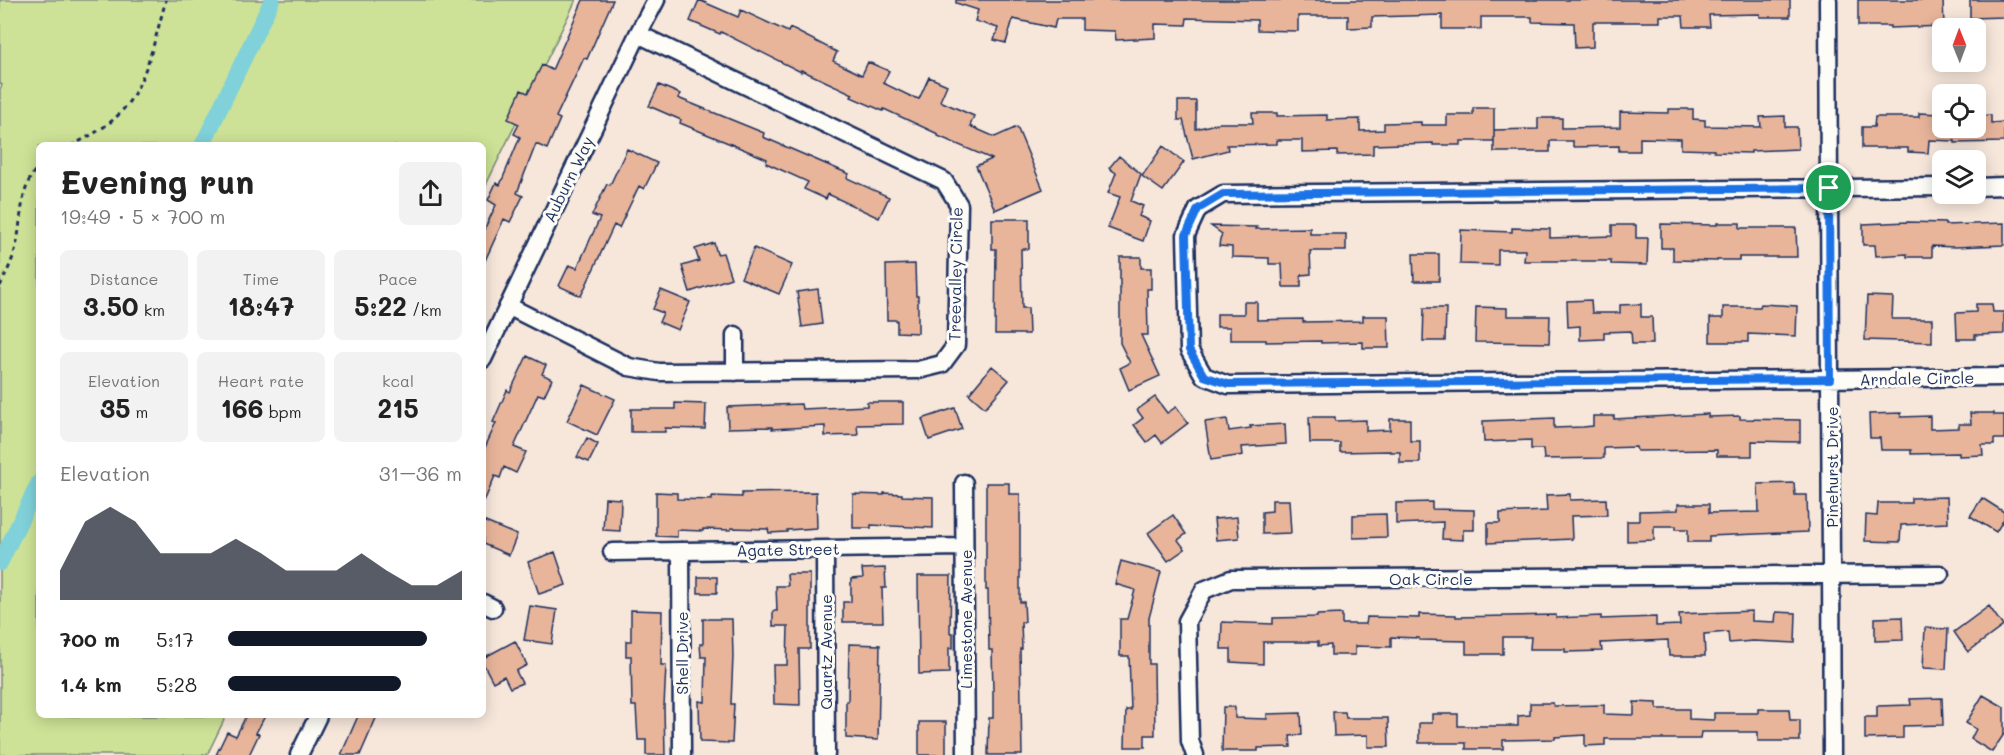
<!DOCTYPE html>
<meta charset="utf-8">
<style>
body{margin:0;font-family:Mali,sans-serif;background:#f2f2f2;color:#222;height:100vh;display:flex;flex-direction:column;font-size:22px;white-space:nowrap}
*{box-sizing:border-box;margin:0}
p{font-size:20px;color:#767676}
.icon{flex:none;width:33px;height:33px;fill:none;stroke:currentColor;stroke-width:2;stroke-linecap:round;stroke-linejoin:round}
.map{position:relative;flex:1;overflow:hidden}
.side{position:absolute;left:36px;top:142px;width:450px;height:576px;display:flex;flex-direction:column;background:#fff;border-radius:9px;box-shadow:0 3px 15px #0003}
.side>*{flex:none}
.needle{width:39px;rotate:359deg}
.controls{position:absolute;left:1932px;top:18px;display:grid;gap:12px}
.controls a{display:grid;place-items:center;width:54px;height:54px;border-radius:9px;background:#fff;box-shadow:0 3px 15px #0003;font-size:30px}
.pin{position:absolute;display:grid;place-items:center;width:51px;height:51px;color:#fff;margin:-26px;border:3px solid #fff;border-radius:50%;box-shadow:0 2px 6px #0007}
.round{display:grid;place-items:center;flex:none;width:63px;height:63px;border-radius:9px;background:#f2f2f2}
.summary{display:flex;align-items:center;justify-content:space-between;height:102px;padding:0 24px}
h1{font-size:33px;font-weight:700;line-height:45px}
.metrics{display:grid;grid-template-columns:repeat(3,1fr);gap:9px;height:102px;padding:6px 24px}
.metrics div{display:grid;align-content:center;border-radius:9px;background:#f2f2f2;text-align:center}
.metrics b{font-size:26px;font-weight:700}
.metrics small{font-size:16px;font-weight:400}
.metrics p{font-size:16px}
.chart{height:168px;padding:12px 24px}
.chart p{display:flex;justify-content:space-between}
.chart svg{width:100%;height:108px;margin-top:6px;fill:#111827;opacity:.7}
ul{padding:0 24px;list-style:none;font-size:20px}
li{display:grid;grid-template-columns:96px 72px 1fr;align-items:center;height:45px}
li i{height:15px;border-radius:8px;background:#111827}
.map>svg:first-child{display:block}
</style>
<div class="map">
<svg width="2004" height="755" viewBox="0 0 2004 755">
<rect width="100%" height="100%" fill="#f7e7db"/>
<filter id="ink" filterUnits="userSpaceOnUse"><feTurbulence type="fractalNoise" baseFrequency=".0167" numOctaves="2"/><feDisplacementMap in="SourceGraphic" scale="12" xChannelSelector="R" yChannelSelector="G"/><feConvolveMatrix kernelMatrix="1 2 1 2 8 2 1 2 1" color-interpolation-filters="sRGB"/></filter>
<g filter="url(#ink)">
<path fill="#cde296" stroke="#74887a" stroke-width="1.5" d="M 0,0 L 576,0 L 483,191 L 483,146 L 39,146 L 39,716 L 226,716 L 207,755 L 0,755 L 0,89 L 2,85 L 0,83 Z"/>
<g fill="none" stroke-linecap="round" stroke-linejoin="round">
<path stroke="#80d1da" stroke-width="16" d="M 202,146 L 272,0
M 0,563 L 39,482"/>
</g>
<path fill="#e8b59b" stroke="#1b2f5e" stroke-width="1.5" d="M 583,0 L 613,0 L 587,59 L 584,58 L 556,117 L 560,119 L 547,149 L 536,144 L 517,193 L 523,196 L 510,222 L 504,219 L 483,265 L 483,232 L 496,205 L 488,200 L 496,183 L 500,185 L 520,137 L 514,134 L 519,124 L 508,119 L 521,90 L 528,93 L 542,65 L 552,70 Z
M 699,0 L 738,17 L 741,10 L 788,32 L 790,28 L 837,52 L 833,61 L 862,75 L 868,62 L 889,71 L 883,83 L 910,96 L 919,99 L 929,77 L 947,85 L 940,101 L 974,116 L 970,126 L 995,137 L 1017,127 L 1043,189 L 995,210 L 976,166 L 992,159 L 938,136 L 938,134 L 884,109 L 883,111 L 851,97 L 853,94 L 801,70 L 801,72 L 721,32 L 720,34 L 690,21 Z
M 956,0 L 1790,0 L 1790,17 L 1760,17 L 1760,14 L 1709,15 L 1710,27 L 1684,27 L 1683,16 L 1660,16 L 1660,22 L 1593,22 L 1593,47 L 1575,48 L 1574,23 L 1532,22 L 1532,17 L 1481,17 L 1481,29 L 1442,29 L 1442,15 L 1372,17 L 1372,27 L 1348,28 L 1348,16 L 1298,16 L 1298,31 L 1257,30 L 1257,20 L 1187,18 L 1186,25 L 1155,24 L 1155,38 L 1116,40 L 1115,31 L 1082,30 L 1082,19 L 1056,19 L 1054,28 L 1013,19 L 1006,43 L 994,40 L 998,28 L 975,21 L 978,10 L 956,3 Z
M 1858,0 L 1943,0 L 1944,26 L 1890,28 L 1890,26 L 1858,26 Z
M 1970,0 L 2004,0 L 2004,17 L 1970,18 Z
M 659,85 L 680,94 L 678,98 L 764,133 L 763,137 L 849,174 L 847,178 L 889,197 L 879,218 L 828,194 L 826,199 L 804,189 L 808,182 L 766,163 L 767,159 L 680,123 L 681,120 L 649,106 Z
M 1178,101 L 1196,101 L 1196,129 L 1219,123 L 1253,123 L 1252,113 L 1277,113 L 1277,116 L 1327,115 L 1327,120 L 1360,119 L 1360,131 L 1384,130 L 1384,123 L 1421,122 L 1421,125 L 1447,125 L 1447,115 L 1473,115 L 1473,108 L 1494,108 L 1494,141 L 1461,141 L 1461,145 L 1433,145 L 1433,143 L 1373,145 L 1373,154 L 1337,155 L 1337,151 L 1302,152 L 1302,140 L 1277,140 L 1277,144 L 1227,145 L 1228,150 L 1193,159 L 1183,120 L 1178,120 Z
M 1669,109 L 1693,109 L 1693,119 L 1705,120 L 1705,126 L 1761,127 L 1760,117 L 1785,116 L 1785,127 L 1797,127 L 1798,149 L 1751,151 L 1751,153 L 1714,152 L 1714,150 L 1681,149 L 1681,139 L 1640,138 L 1640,151 L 1619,151 L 1619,146 L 1573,147 L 1573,141 L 1550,141 L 1550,152 L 1494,152 L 1494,130 L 1538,129 L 1538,118 L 1562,118 L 1562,128 L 1620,127 L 1620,112 L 1669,113 Z
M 1919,113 L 1940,114 L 1939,128 L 1976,128 L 1976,116 L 1991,115 L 1991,123 L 2004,122 L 2004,142 L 1955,143 L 1955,141 L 1929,140 L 1928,153 L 1908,152 L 1908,148 L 1862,148 L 1862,127 L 1874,127 L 1875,117 L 1919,117 Z
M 1163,146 L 1184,162 L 1163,191 L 1142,176 Z
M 627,149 L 657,163 L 644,189 L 639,186 L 619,228 L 614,225 L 581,296 L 559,286 L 569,265 L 577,268 L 600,218 L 592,215 L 607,184 L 610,185 Z
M 1119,156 L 1141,174 L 1131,201 L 1143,206 L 1139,216 L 1150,221 L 1143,241 L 1108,228 L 1120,197 L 1108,193 L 1116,173 L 1109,168 Z
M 992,219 L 1029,219 L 1029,249 L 1021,249 L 1022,308 L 1028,308 L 1029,334 L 995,334 L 996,249 L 992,249 Z
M 1908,222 L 1945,223 L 1945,225 L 2004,223 L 2004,245 L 1955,247 L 1932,246 L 1932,257 L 1907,257 L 1907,254 L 1876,256 L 1875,245 L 1863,245 L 1863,224 Z
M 1717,223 L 1740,223 L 1740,228 L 1796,228 L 1797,257 L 1739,257 L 1739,260 L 1717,260 L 1717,261 L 1673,260 L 1673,248 L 1661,248 L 1661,224 L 1717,225 Z
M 1612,225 L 1636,225 L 1636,238 L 1648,238 L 1647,265 L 1611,264 L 1611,261 L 1524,261 L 1525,250 L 1498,250 L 1498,265 L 1460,264 L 1461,230 L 1512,232 L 1512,228 L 1550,229 L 1550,238 L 1612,236 Z
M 1211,226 L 1257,227 L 1256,229 L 1310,228 L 1310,234 L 1346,234 L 1346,251 L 1310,251 L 1311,274 L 1301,275 L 1301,287 L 1283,287 L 1282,264 L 1269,264 L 1269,258 L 1232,257 L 1232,247 L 1219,246 L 1220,239 L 1222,234 Z
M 714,243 L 717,254 L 723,253 L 731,278 L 690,292 L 682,266 L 699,261 L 695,249 Z
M 754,248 L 792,265 L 779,294 L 741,278 Z
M 1413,254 L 1439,254 L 1439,281 L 1414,281 Z
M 1120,257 L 1141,257 L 1141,268 L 1151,268 L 1151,289 L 1147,289 L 1148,335 L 1141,335 L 1160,376 L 1129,390 L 1120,368 L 1130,363 L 1120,343 Z
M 915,264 L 916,296 L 918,296 L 918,333 L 897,332 L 897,320 L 887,320 L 886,265 Z
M 818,289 L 822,324 L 802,327 L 797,292 Z
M 661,290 L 690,302 L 678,330 L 659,322 L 663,313 L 653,309 Z
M 1867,296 L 1893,297 L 1892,319 L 1932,319 L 1932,342 L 1865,340 Z
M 1591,300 L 1592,313 L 1620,313 L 1620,305 L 1641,304 L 1641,317 L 1652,317 L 1653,344 L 1632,344 L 1631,331 L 1604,332 L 1604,339 L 1580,340 L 1580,326 L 1568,327 L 1567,301 Z
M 1244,302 L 1257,302 L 1257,320 L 1303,319 L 1303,322 L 1363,321 L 1363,316 L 1388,316 L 1389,348 L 1363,348 L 1363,342 L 1321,343 L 1321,341 L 1266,342 L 1266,340 L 1230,340 L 1230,327 L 1217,327 L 1217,314 L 1244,314 Z
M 1761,304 L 1797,306 L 1796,336 L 1748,334 L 1748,342 L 1710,342 L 1710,318 L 1723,318 L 1723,307 L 1760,307 Z
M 1976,304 L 1992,304 L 1993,312 L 2004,312 L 2004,334 L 1975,335 L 1975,339 L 1957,339 L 1956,313 L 1976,312 Z
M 1476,307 L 1507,308 L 1507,316 L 1550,316 L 1549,343 L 1475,342 Z
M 1424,308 L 1446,308 L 1445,341 L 1423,341 Z
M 527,356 L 546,365 L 542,374 L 552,379 L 544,396 L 538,394 L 514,447 L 526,452 L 516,473 L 504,467 L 500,478 L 495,476 L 483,504 L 483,452 L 496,423 L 493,422 L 507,390 L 510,392 Z
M 992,366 L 1009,380 L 985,408 L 969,394 Z
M 584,385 L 615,399 L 597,435 L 567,421 Z
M 1155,397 L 1167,413 L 1176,407 L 1188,423 L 1162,443 L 1156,435 L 1147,442 L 1134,425 L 1143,418 L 1137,410 Z
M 867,402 L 903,402 L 903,424 L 857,425 L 858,435 L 825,436 L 825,426 L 772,429 L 772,427 L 728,428 L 727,407 L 801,404 L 802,409 L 867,406 Z
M 675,403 L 706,404 L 705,429 L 665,428 L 665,432 L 631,432 L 631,409 L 675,409 Z
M 955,408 L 962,429 L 929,440 L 922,419 Z
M 1901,413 L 1901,417 L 1930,416 L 1930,429 L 1959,428 L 1959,424 L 1971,424 L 1970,413 L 1994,413 L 1994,415 L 2004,415 L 2004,439 L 1994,439 L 1994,445 L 1982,445 L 1983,455 L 1959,456 L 1959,453 L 1911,454 L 1911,450 L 1881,450 L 1880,438 L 1870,438 L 1869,414 Z
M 1708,414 L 1708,417 L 1740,416 L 1740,419 L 1800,420 L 1800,442 L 1752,441 L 1752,456 L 1717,456 L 1717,450 L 1637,451 L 1636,447 L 1604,448 L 1604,458 L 1544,459 L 1543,449 L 1531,449 L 1531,440 L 1484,442 L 1483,421 L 1554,418 L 1554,428 L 1583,427 L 1593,426 L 1593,416 L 1614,416 L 1614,419 Z
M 1309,417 L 1335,417 L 1335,421 L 1366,420 L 1366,431 L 1390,430 L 1390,419 L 1410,419 L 1410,441 L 1420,441 L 1420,463 L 1400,463 L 1400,452 L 1390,452 L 1390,451 L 1340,452 L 1340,443 L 1310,443 Z
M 1227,419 L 1229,431 L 1251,428 L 1250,426 L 1285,424 L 1286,444 L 1242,447 L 1243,455 L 1211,460 L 1205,422 Z
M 587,438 L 598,444 L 589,462 L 577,457 Z
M 986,483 L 1009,483 L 1009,494 L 1020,494 L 1020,602 L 1024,602 L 1025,622 L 1021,622 L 1022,649 L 1020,649 L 1022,755 L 988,755 L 989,718 L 993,718 L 993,691 L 992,650 L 989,650 L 988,590 L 986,590 Z
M 1794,483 L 1795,495 L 1807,495 L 1808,532 L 1709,536 L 1709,542 L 1688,542 L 1688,529 L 1676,529 L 1676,526 L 1654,526 L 1654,540 L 1627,541 L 1627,521 L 1639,521 L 1639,511 L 1678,510 L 1678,504 L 1709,504 L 1709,513 L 1759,512 L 1758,484 Z
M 656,492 L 677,493 L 677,499 L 712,500 L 712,496 L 742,497 L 742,493 L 816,492 L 817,528 L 787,530 L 787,532 L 769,533 L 768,529 L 731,528 L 731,530 L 703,529 L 703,531 L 677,530 L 677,537 L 656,536 Z
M 884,493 L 902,494 L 902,496 L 933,497 L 933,528 L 871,525 L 871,528 L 853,528 L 853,494 L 884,495 Z
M 1570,494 L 1570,500 L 1606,499 L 1607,515 L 1571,516 L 1572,539 L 1488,543 L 1488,523 L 1500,523 L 1500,513 L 1547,511 L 1546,495 Z
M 1947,497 L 1948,523 L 1901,525 L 1900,542 L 1865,541 L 1866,515 L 1877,516 L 1878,503 L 1911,503 L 1911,498 Z
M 605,498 L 621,499 L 620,531 L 603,530 Z
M 1982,498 L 2004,512 L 2004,519 L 1996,532 L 1970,516 Z
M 1272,500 L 1289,500 L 1291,533 L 1262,534 L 1262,512 L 1272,511 Z
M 1432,502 L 1432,509 L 1474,510 L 1474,530 L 1463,530 L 1463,540 L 1442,539 L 1443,522 L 1396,524 L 1396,503 Z
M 1386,514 L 1387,537 L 1353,538 L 1353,515 Z
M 1173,515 L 1186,534 L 1178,540 L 1185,549 L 1168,561 L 1148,533 Z
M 1237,517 L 1239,538 L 1216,540 L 1214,519 Z
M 483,521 L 517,535 L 509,555 L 483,544 Z
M 555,552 L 566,585 L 539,594 L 528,562 Z
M 1121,561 L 1161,572 L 1149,618 L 1149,664 L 1154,664 L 1155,735 L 1145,735 L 1145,747 L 1125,747 L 1126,710 L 1131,710 L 1129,656 L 1120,656 L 1120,619 L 1127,619 L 1135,590 L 1115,584 Z
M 885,568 L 886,588 L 882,588 L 883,622 L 843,622 L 843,602 L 851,602 L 851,579 L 863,578 L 862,569 Z
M 787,574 L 810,574 L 810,649 L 799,649 L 800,705 L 774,704 L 773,665 L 787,665 L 788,626 L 773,626 L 773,611 L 777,611 L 776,586 L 788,586 Z
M 918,576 L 951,576 L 950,633 L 953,633 L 953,648 L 949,648 L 949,673 L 919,674 Z
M 698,577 L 717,577 L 717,593 L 698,593 Z
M 530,606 L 557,610 L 552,644 L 524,640 Z
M 1989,606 L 2003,626 L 1968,652 L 1954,632 Z
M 631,610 L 662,611 L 661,665 L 666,665 L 664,707 L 665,755 L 646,755 L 646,740 L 638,740 L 636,706 L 632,706 L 631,656 L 626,656 L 626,641 L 631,641 Z
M 1752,611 L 1752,621 L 1775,622 L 1776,612 L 1796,613 L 1795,643 L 1753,641 L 1729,643 L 1728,632 L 1704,634 L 1705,656 L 1669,656 L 1668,640 L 1601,643 L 1602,651 L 1565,652 L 1565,649 L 1530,649 L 1531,637 L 1503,637 L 1503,654 L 1466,654 L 1466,641 L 1419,640 L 1419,638 L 1391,637 L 1391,647 L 1355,646 L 1355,655 L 1331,655 L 1331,645 L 1318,646 L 1318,642 L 1263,642 L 1263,664 L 1231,662 L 1231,649 L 1221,649 L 1222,622 L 1273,624 L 1273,618 L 1317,617 L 1317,615 L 1342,614 L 1342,624 L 1366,624 L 1367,617 L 1419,618 L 1419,614 L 1456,615 L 1456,617 L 1556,615 L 1556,618 L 1601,616 L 1601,619 L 1656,617 L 1656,626 L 1680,625 L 1679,614 Z
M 1902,617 L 1903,640 L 1875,641 L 1875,618 Z
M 703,619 L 732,619 L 733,656 L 731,704 L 734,704 L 732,743 L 700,742 L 699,701 L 705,702 L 706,657 L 701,657 L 700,644 L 703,644 Z
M 1925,628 L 1948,629 L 1946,669 L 1923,668 Z
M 515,641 L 527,665 L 516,671 L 522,683 L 510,688 L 504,676 L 493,682 L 483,663 L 483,658 Z
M 849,644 L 880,645 L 878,740 L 846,738 L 846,701 L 848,701 Z
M 1983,695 L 2004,707 L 2004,734 L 1992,752 L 1971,739 L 1976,729 L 1966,723 Z
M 1942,698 L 1943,725 L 1903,726 L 1903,738 L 1865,739 L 1865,717 L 1877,717 L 1877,706 L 1911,705 L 1910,699 Z
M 1634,702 L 1657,703 L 1657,709 L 1689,709 L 1689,719 L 1714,720 L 1714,713 L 1758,713 L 1758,709 L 1789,709 L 1790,720 L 1800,720 L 1800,741 L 1758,741 L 1758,732 L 1701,732 L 1700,739 L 1605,739 L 1605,745 L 1585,746 L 1585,735 L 1555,737 L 1555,739 L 1503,740 L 1503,749 L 1466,749 L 1466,743 L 1419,743 L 1419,723 L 1432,723 L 1432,714 L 1458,714 L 1458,726 L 1518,726 L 1518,716 L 1530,715 L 1530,703 L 1553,703 L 1554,706 L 1604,705 L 1604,714 L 1634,715 Z
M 1223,707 L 1235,707 L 1235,718 L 1267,719 L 1267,714 L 1301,713 L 1302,735 L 1290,736 L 1291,747 L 1258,748 L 1258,751 L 1222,751 Z
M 1333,712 L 1345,712 L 1346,718 L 1388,718 L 1389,747 L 1368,747 L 1368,735 L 1334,736 Z
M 246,716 L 265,716 L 256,733 L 259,734 L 249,755 L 216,755 L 227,732 L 236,736 Z
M 358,716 L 377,716 L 360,755 L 341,755 Z
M 919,722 L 946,722 L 946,755 L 919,755 Z"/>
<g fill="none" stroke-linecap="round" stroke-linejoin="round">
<defs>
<path id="minor" d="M 1828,0 L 1832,755
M 1942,187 L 1223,194 L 1198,209 L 1186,235 L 1189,350 L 1204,376 L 1228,385 L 2004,377
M 1976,187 L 2004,186
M 508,306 L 629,367 L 659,372 L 918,370 L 942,364 L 956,345 L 959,205 L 944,181 L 638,34
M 735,335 L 735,372
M 483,359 L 638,34 L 656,0
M 964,483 L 966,755
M 825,549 L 826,755
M 681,551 L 682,755
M 612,552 L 964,547
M 483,603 L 493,608
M 299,755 L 318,716
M 1195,755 L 1190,741 L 1187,621 L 1204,590 L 1231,579 L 1940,574"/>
</defs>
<use href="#minor" stroke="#1b2f5e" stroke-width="21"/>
<path stroke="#1b2f5e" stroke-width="3" stroke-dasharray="4.5 4.5" stroke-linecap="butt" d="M 71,146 C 89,136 108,127 121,112 C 147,83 155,37 166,0
M 0,286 C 7,272 14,258 17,242 C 22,217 20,185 39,166"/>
<use href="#minor" stroke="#fdfcf7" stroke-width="16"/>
</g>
</g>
<g fill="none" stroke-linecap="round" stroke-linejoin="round" filter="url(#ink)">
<defs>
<path id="route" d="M 1829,188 L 1830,379 L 1228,384 L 1204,376 L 1189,350 L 1186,235 L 1198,209 L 1223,194 Z"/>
</defs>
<use href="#route" stroke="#fff" stroke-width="12"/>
<use href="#route" stroke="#1a73e8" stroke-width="8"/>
</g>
<g text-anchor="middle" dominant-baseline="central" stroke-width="6" stroke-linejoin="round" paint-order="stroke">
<g font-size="16" fill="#1b2f5e" stroke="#fdfcf7">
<text transform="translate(568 179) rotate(-64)">Auburn Way</text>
<text transform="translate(955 274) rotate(-89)">Treevalley Circle</text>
<text transform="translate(1917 378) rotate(-1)">Arndale Circle</text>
<text transform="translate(1831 467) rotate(-90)">Pinehurst Drive</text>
<text transform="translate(788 549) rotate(-1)">Agate Street</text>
<text x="1431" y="578">Oak Circle</text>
<text transform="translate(965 619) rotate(-90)">Limestone Avenue</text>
<text transform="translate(825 652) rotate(-90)">Quartz Avenue</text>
<text transform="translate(681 653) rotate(-90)">Shell Drive</text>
</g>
</g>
</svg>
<div class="controls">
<a><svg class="needle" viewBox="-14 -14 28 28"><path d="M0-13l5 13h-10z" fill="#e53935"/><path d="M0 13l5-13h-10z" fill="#767676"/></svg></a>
<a><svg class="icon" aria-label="locate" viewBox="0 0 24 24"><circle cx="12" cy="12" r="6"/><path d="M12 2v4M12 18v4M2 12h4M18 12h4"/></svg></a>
<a><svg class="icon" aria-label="layers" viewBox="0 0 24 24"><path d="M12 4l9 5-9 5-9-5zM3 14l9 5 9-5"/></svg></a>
</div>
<div class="pin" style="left:1829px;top:188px;background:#1e9e55"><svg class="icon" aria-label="arrive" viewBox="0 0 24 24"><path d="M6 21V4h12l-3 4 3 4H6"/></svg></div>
<section class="side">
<div class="summary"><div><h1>Evening run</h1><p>19:49 · 5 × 700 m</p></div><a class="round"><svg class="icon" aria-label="share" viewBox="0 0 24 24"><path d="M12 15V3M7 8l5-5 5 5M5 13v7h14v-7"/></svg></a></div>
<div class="metrics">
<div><p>Distance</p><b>3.50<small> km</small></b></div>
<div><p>Time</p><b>18:47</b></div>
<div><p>Pace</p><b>5:22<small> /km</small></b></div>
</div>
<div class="metrics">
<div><p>Elevation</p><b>35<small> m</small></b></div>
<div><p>Heart rate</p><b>166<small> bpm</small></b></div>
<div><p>kcal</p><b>215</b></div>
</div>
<div class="chart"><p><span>Elevation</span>31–36 m</p>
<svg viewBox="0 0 160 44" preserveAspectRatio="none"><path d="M0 44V32L10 12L20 6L30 12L40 25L50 25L60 25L70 19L80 25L90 32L100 32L110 32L120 25L130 32L140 38L150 38L160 32V44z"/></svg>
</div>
<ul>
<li><b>700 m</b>5:17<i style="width:85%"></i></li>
<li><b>1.4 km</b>5:28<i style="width:74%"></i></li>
</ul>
</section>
</div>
